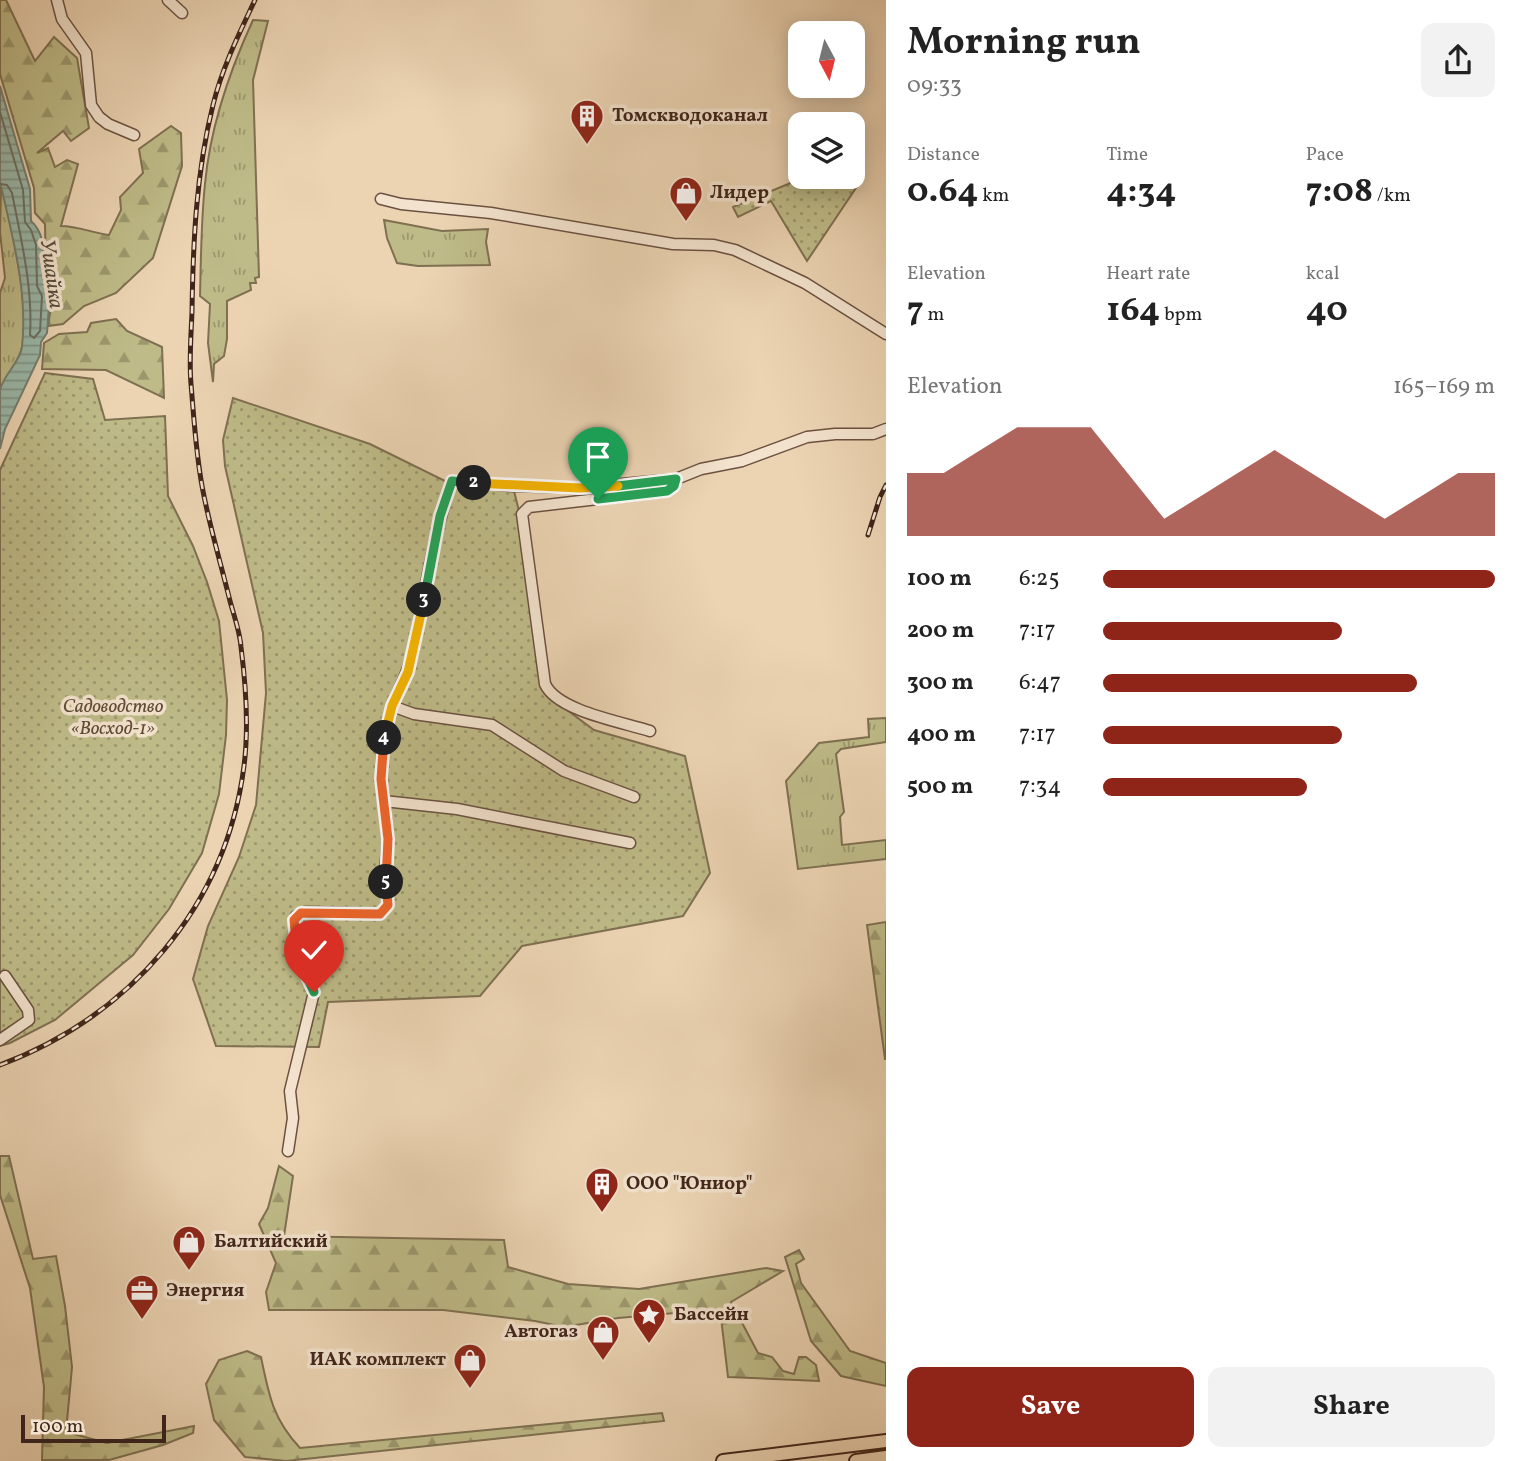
<!DOCTYPE html>
<meta charset="utf-8">
<style>
body{margin:0;font-family:Vollkorn,serif;background:#f2f2f2;color:#222;height:100vh;display:flex;flex-direction:column;font-size:26px;white-space:nowrap}
*{box-sizing:border-box;margin:0}
p{font-size:23px;color:#767676}
.icon{flex:none;width:38px;height:38px;fill:none;stroke:currentColor;stroke-width:2;stroke-linecap:round;stroke-linejoin:round}
.map{position:relative;flex:1;overflow:hidden}
.side{display:flex;flex-direction:column;background:#fff;width:630px}
.side>*{flex:none}
.needle{width:46px;rotate:173deg}
.buttons{position:absolute;left:788px;top:21px;display:grid;gap:14px}
.buttons a{display:grid;place-items:center;width:77px;height:77px;border-radius:14px;background:#fff;box-shadow:0 4px 18px #0003;font-size:35px}
.scale{position:absolute;left:21px;bottom:18px;width:145px;box-sizing:border-box;padding-left:7px;border:4px solid #40251b;border-top:0;font-size:19px;line-height:24px;white-space:nowrap;color:#40251b;-webkit-text-stroke:5px #f3e3ce;paint-order:stroke}
.pin{position:absolute;display:grid;place-items:center;width:60px;height:60px;color:#fff;margin:-72px -30px;border-radius:50% 50% 50% 0;rotate:-45deg;box-shadow:0 0 7px #0007}
.pin .icon{rotate:45deg}
.km{position:absolute;width:35px;height:35px;margin:-18px;border-radius:50%;background:#222;color:#fff;font-size:19px;line-height:35px;text-align:center}
.round{display:grid;place-items:center;flex:none;width:74px;height:74px;border-radius:14px;background:#f2f2f2}
.head{display:flex;align-items:center;justify-content:space-between;height:119px;padding:0 21px}
h1{font-size:38px;font-weight:700;line-height:52px}
.metrics{display:grid;grid-template-columns:repeat(3,1fr);gap:10px;height:119px;padding:7px 21px}
.metrics div{display:grid;align-content:center}
.metrics b{font-size:35px;font-weight:700}
.metrics small{font-size:19px;font-weight:400}
.metrics p{font-size:19px}
.chart{height:196px;padding:14px 21px}
.chart p{display:flex;justify-content:space-between}
.chart svg{width:100%;height:126px;margin-top:7px;fill:#8f2418;opacity:.7}
.action{display:flex;gap:14px;margin-top:auto;padding:14px 21px}
.action a{flex:1;height:80px;border-radius:14px;background:#8f2418;color:#fff;font-size:28px;font-weight:700;line-height:80px;text-align:center}
.action a+a{background:#f2f2f2;color:#222}
ul{padding:0 21px;list-style:none;font-size:23px}
li{display:grid;grid-template-columns:112px 84px 1fr;align-items:center;height:52px}
li i{height:18px;border-radius:9px;background:#8f2418}
main{display:flex;flex:1;min-height:0}
.map>svg:first-child{display:block}
</style>
<main>
<div class="map">
<svg width="886" height="1461" viewBox="0 0 886 1461">
<defs>
<pattern id="grass-tufts" width="24" height="20" patternUnits="userSpaceOnUse" patternTransform="scale(1.75)"><rect width="24" height="20" fill="#bebb88"/><path d="M3 7l-1-3M5 7V3M7 7l1-3M15 17l-1-3M17 17v-4M19 17l1-3" fill="none" stroke="#9c986e"/></pattern>
<pattern id="forest-firs" width="22" height="20" patternUnits="userSpaceOnUse" patternTransform="scale(1.75)"><rect width="22" height="20" fill="#bebb88"/><path d="M5 1l3.5 6h-7zM16 11l3.5 6h-7z" fill="#9c986e"/></pattern>
<pattern id="park-dots" width="8" height="8" patternUnits="userSpaceOnUse" patternTransform="scale(1.75)"><rect width="8" height="8" fill="#bebb88"/><path d="M2 2h.1M6 6h.1" fill="none" stroke="#9c986e" stroke-width="1.8" stroke-linecap="round"/></pattern>
<pattern id="water-rules" width="6" height="5" patternUnits="userSpaceOnUse" patternTransform="scale(1.75)"><rect width="6" height="5" fill="#99b8a9"/><path d="M0 2.5h6" fill="none" stroke="#7e9589"/></pattern>
</defs>
<rect width="100%" height="100%" fill="#ecd4b3"/>
<filter id="stains"><feTurbulence type="fractalNoise" baseFrequency=".00286" numOctaves="4"/><feColorMatrix values="0 0 0 0 .2 0 0 0 0 .09 0 0 0 0 .02 0 0 0 .5 -.17"/></filter>
<radialGradient id="worn" r=".72"><stop offset=".6" stop-color="#630" stop-opacity="0"/><stop offset="1" stop-color="#630" stop-opacity=".3"/></radialGradient>
<path fill="url(#grass-tufts)" stroke="#7f7052" stroke-width="2" d="M 253,20 L 268,21 L 253,80 L 259,277 L 255,278 L 256,283 L 250,283 L 251,290 L 227,301 L 227,339 L 224,356 L 214,364 L 213,382 L 208,343 L 210,304 L 200,296 C 201,259 201,221 205,184 C 210,128 230,70 253,20 Z
M 1,188 L 5,194 C 12,233 32,315 21,351 C 17,364 7,378 0,389 L 0,293 L 5,278 L 0,232 Z
M 384,220 L 442,231 L 488,229 L 486,242 L 490,265 L 418,266 L 397,263 L 387,238 Z
M 886,718 L 886,742 L 841,749 L 836,754 L 844,812 L 840,817 L 842,845 L 886,840 L 886,859 L 798,869 L 786,781 L 819,743 L 869,737 L 868,719 Z"/>
<path fill="url(#forest-firs)" stroke="#7f7052" stroke-width="2" d="M 0,0 L 6,0 L 35,61 L 54,37 L 77,58 L 89,128 L 71,141 L 63,131 L 37,153 L 48,148 L 55,167 L 67,160 L 78,164 L 61,226 C 78,226 92,233 109,235 L 121,210 L 120,197 L 143,173 L 139,149 L 171,126 L 181,133 L 182,166 L 153,258 L 116,293 L 84,306 L 63,324 L 48,326 L 53,294 L 46,285 L 45,224 L 35,213 L 34,188 L 0,74 Z
M 116,319 L 127,331 L 162,347 L 164,398 L 106,370 L 42,369 L 44,343 L 59,334 L 87,332 L 91,323 Z
M 886,922 L 886,1059 L 885,1059 L 867,925 Z
M 0,1156 L 9,1156 L 33,1259 L 56,1256 L 65,1306 L 72,1367 L 66,1432 L 107,1443 L 194,1426 L 193,1433 L 163,1445 L 109,1460 L 42,1460 L 44,1387 L 30,1288 L 0,1195 Z
M 279,1166 L 293,1176 L 284,1236 L 504,1240 L 508,1267 L 568,1284 L 639,1289 L 766,1268 L 783,1271 L 731,1302 L 758,1353 L 772,1357 L 783,1371 L 794,1374 L 799,1357 L 806,1357 L 816,1365 L 819,1381 L 728,1377 L 720,1309 L 618,1318 L 564,1327 L 535,1321 L 443,1310 L 269,1310 L 266,1292 L 276,1263 L 259,1224 L 268,1208 Z
M 799,1250 L 804,1259 L 796,1264 L 801,1283 L 850,1351 L 886,1363 L 886,1386 L 841,1376 L 811,1341 L 785,1257 Z
M 247,1351 L 261,1357 C 269,1396 273,1419 300,1448 L 662,1413 L 664,1421 L 286,1461 L 245,1457 L 214,1420 L 206,1384 L 219,1360 Z"/>
<path fill="url(#park-dots)" stroke="#7f7052" stroke-width="2" d="M 852,163 L 860,169 L 864,176 L 807,261 L 771,201 L 738,217 L 733,207 L 805,177 L 852,177 Z
M 45,373 L 93,379 L 105,420 L 165,416 L 168,496 L 193,546 L 207,582 L 219,621 L 227,700 L 226,735 L 219,794 L 202,853 L 169,909 L 133,955 L 55,1020 L 10,1043 L 0,1046 L 0,470 Z
M 233,398 L 370,444 L 451,484 L 514,491 L 520,515 L 541,687 L 551,698 L 594,730 L 685,756 L 710,873 L 683,916 L 522,946 L 480,996 L 328,1002 L 319,1047 L 216,1046 L 193,979 L 208,926 L 239,857 L 256,805 L 266,693 L 263,633 L 225,466 L 223,440 Z"/>
<path fill="url(#water-rules)" stroke="#757d70" stroke-width="2" d="M 0,86 L 30,189 L 31,221 C 54,242 35,273 50,293 L 47,333 L 41,342 L 40,355 L 5,429 L 0,449 C 0,434 0,403 0,390 C 4,374 20,362 22,347 C 28,291 12,235 0,182 Z"/>
<g fill="none" stroke-linecap="round" stroke-linejoin="round">
<path stroke="#6c6e62" stroke-width="2" d="M 0,112 L 23,190 L 25,222 L 31,230 L 36,245 L 37,286 L 42,296 L 40,331 L 34,338 L 30,335 C 33,288 21,239 12,193 L 7,185 L 0,184"/>
<defs>
<path id="minor" d="M 57,0 L 62,19 L 86,53 L 91,105 L 99,117 L 108,124 L 134,135
M 168,0 L 182,13
M 381,199 L 401,204 L 491,213 L 673,244 L 714,245 L 735,250 L 805,283 L 886,334
M 392,706 L 414,714 L 492,725 L 564,771 L 634,797
M 650,731 C 622,722 557,711 545,684 L 522,514 L 529,507 L 667,491 L 674,486 L 676,479 L 701,469 L 742,461 L 807,437 L 835,434 L 873,434 L 886,429
M 630,843 L 457,809 L 384,801 C 379,769 381,736 393,705 C 399,688 408,673 412,655 C 425,597 432,537 452,481 L 512,486 L 579,488 L 676,479
M 0,1040 L 29,1020 L 28,1010 L 5,976
M 288,1151 L 293,1118 L 290,1091 L 314,992 L 301,964 L 294,920 L 296,916 L 307,912 L 380,914 L 388,905 L 385,872 L 388,839 L 384,801"/>
<path id="major" d="M 723,1461 L 886,1441
M 856,1461 L 886,1457"/>
</defs>
<use href="#minor" stroke="#6b5141" stroke-width="13"/>
<use href="#major" stroke="#40251b" stroke-width="16"/>
<use href="#minor" stroke="#f3e3ce" stroke-width="10"/>
<use href="#major" stroke="#ecd4b3" stroke-width="12"/>
<defs>
<path id="rail" d="M 868,535 L 880,497 L 886,485
M 0,1065 C 130,1016 226,907 244,766 C 249,727 246,686 241,647 C 240,632 234,616 230,601 C 221,564 210,528 203,491 C 196,456 194,419 191,384 C 189,361 191,336 192,312 C 193,243 196,173 213,105 C 222,68 239,34 255,0"/>
</defs>
<use href="#rail" stroke="#40251b" stroke-width="5"/>
<use href="#rail" stroke="#f3e3ce" stroke-width="2.5" stroke-dasharray="8" stroke-linecap="butt"/>
</g>
<g fill="none" stroke-linecap="round" stroke-linejoin="round">
<defs>
<path id="split-1" d="M 598,499 L 667,491 L 674,486 L 676,479 L 618,486"/>
<path id="split-2" d="M 474,483 L 579,488 L 618,486"/>
<path id="split-3" d="M 424,600 L 440,516 L 452,481 L 474,483"/>
<path id="split-4" d="M 384,738 L 392,706 L 408,672 L 424,600"/>
<path id="split-5" d="M 384,738 L 381,779 L 388,839 L 386,882"/>
<path id="split-6" d="M 296,940 L 294,920 L 301,913 L 380,914 L 388,905 L 386,882"/>
<path id="split-7" d="M 296,940 L 301,964 L 314,992"/>
</defs>
<use href="#split-1" stroke="#fff" stroke-width="14"/>
<use href="#split-2" stroke="#fff" stroke-width="14"/>
<use href="#split-3" stroke="#fff" stroke-width="14"/>
<use href="#split-4" stroke="#fff" stroke-width="14"/>
<use href="#split-5" stroke="#fff" stroke-width="14"/>
<use href="#split-6" stroke="#fff" stroke-width="14"/>
<use href="#split-7" stroke="#fff" stroke-width="14"/>
<use href="#split-1" stroke="#22a559" stroke-width="9"/>
<use href="#split-2" stroke="#f5b400" stroke-width="9"/>
<use href="#split-3" stroke="#22a559" stroke-width="9"/>
<use href="#split-4" stroke="#f5b400" stroke-width="9"/>
<use href="#split-5" stroke="#f0652b" stroke-width="9"/>
<use href="#split-6" stroke="#f0652b" stroke-width="9"/>
<use href="#split-7" stroke="#22a559" stroke-width="9"/>
</g>
<defs>
<symbol id="building-pin" viewBox="-11 -11 22 30"><path d="M0 17L-7.5 6A9.5 9.5 0 1 1 7.5 6Z" fill="#8f2418" stroke="#f3e3ce"/><path d="M-4-6H4V6H1V3H-1V6H-4ZM-2.5-4.3h1.7v1.8h-1.7ZM.8-4.3h1.7v1.8H.8ZM-2.5-1h1.7V.8h-1.7ZM.8-1h1.7V.8H.8Z" fill="#fff"/></symbol>
<symbol id="shop-pin" viewBox="-11 -11 22 30"><path d="M0 17L-7.5 6A9.5 9.5 0 1 1 7.5 6Z" fill="#8f2418" stroke="#f3e3ce"/><path d="M-5-2.5h2.3a2.7 3.5 0 0 1 5.4 0H5L5.5 6h-11ZM-1.5-2.5h3a1.5 2.3 0 0 0-3 0Z" fill="#fff"/></symbol>
<symbol id="office-pin" viewBox="-11 -11 22 30"><path d="M0 17L-7.5 6A9.5 9.5 0 1 1 7.5 6Z" fill="#8f2418" stroke="#f3e3ce"/><path d="M-6-3h4V-5.5h4V-3h4V5H-6ZM-1-4.5V-3h2v-1.5ZM-6 0V1H6V0Z" fill="#fff"/></symbol>
<symbol id="sight-pin" viewBox="-11 -11 22 30"><path d="M0 17L-7.5 6A9.5 9.5 0 1 1 7.5 6Z" fill="#8f2418" stroke="#f3e3ce"/><path d="M0-6L1.8-2.2L6-1.7L2.9 1.2L3.7 5.4L0 3.3L-3.7 5.4L-2.9 1.2L-6-1.7L-1.8-2.2Z" fill="#fff"/></symbol>
</defs>
<g fill-rule="evenodd">
<use href="#building-pin" x="568" y="97" width="38" height="52"/>
<use href="#shop-pin" x="667" y="174" width="38" height="52"/>
<use href="#building-pin" x="583" y="1165" width="38" height="52"/>
<use href="#shop-pin" x="170" y="1223" width="38" height="52"/>
<use href="#office-pin" x="123" y="1272" width="38" height="52"/>
<use href="#sight-pin" x="630" y="1296" width="38" height="52"/>
<use href="#shop-pin" x="584" y="1313" width="38" height="52"/>
<use href="#shop-pin" x="451" y="1341" width="38" height="52"/>
</g>
<g text-anchor="middle" dominant-baseline="central" stroke-width="7" stroke-linejoin="round" paint-order="stroke">
<g font-size="19" font-weight="bold" fill="#40251b" stroke="#f3e3ce" text-anchor="start">
<text x="612" y="116">Томскводоканал</text>
<text x="710" y="193">Лидер</text>
<text x="626" y="1184">ООО "Юниор"</text>
<text x="214" y="1242">Балтийский</text>
<text x="166" y="1291">Энергия</text>
<text x="674" y="1315">Бассейн</text>
<text x="578" y="1332" text-anchor="end">Автогаз</text>
<text x="446" y="1360" text-anchor="end">ИАК комплект</text>
</g>
<g font-size="19" font-style="italic" fill="#604a36" stroke="#f3e3ce">
<text x="113" y="707">Садоводство<tspan x="113" dy="22">«Восход-1»</tspan></text>
</g>
<g font-size="21" font-style="italic" fill="#564a3e" stroke="#f3e3ce">
<text transform="translate(51 274) rotate(82)">Ушайка</text>
</g>
</g>
<rect width="100%" height="100%" filter="url(#stains)"/>
<rect width="100%" height="100%" fill="url(#worn)"/>
</svg>
<div class="buttons">
<a><svg class="needle" viewBox="-14 -14 28 28"><path d="M0-13l5 13h-10z" fill="#e53935"/><path d="M0 13l5-13h-10z" fill="#767676"/></svg></a>
<a><svg class="icon" aria-label="layers" viewBox="0 0 24 24"><path d="M12 4l9 5-9 5-9-5zM3 14l9 5 9-5"/></svg></a>
</div>
<div class="scale">100 m</div>
<div class="pin" style="left:598px;top:499px;background:#1e9e55"><svg class="icon" aria-label="arrive" viewBox="0 0 24 24"><path d="M6 21V4h12l-3 4 3 4H6"/></svg></div>
<div class="pin" style="left:314px;top:992px;background:#d93025"><svg class="icon" aria-label="check" viewBox="0 0 24 24"><path d="M5 12l5 5 9-10"/></svg></div>
<b class="km" style="left:474px;top:483px">2</b>
<b class="km" style="left:424px;top:600px">3</b>
<b class="km" style="left:384px;top:738px">4</b>
<b class="km" style="left:386px;top:882px">5</b>
</div>
<section class="side">
<div class="head"><div><h1>Morning run</h1><p>09:33</p></div><a class="round"><svg class="icon" aria-label="share" viewBox="0 0 24 24"><path d="M12 15V3M7 8l5-5 5 5M5 13v7h14v-7"/></svg></a></div>
<div class="metrics">
<div><p>Distance</p><b>0.64<small> km</small></b></div>
<div><p>Time</p><b>4:34</b></div>
<div><p>Pace</p><b>7:08<small> /km</small></b></div>
</div>
<div class="metrics">
<div><p>Elevation</p><b>7<small> m</small></b></div>
<div><p>Heart rate</p><b>164<small> bpm</small></b></div>
<div><p>kcal</p><b>40</b></div>
</div>
<div class="chart"><p><span>Elevation</span>165–169 m</p>
<svg viewBox="0 0 160 44" preserveAspectRatio="none"><path d="M0 44V22L10 22L20 14L30 6L40 6L50 6L60 22L70 38L80 30L90 22L100 14L110 22L120 30L130 38L140 30L150 22L160 22V44z"/></svg>
</div>
<ul>
<li><b>100 m</b>6:25<i style="width:100%"></i></li>
<li><b>200 m</b>7:17<i style="width:61%"></i></li>
<li><b>300 m</b>6:47<i style="width:80%"></i></li>
<li><b>400 m</b>7:17<i style="width:61%"></i></li>
<li><b>500 m</b>7:34<i style="width:52%"></i></li>
</ul>
<div class="action"><a>Save</a><a>Share</a></div>
</section>
</main>
